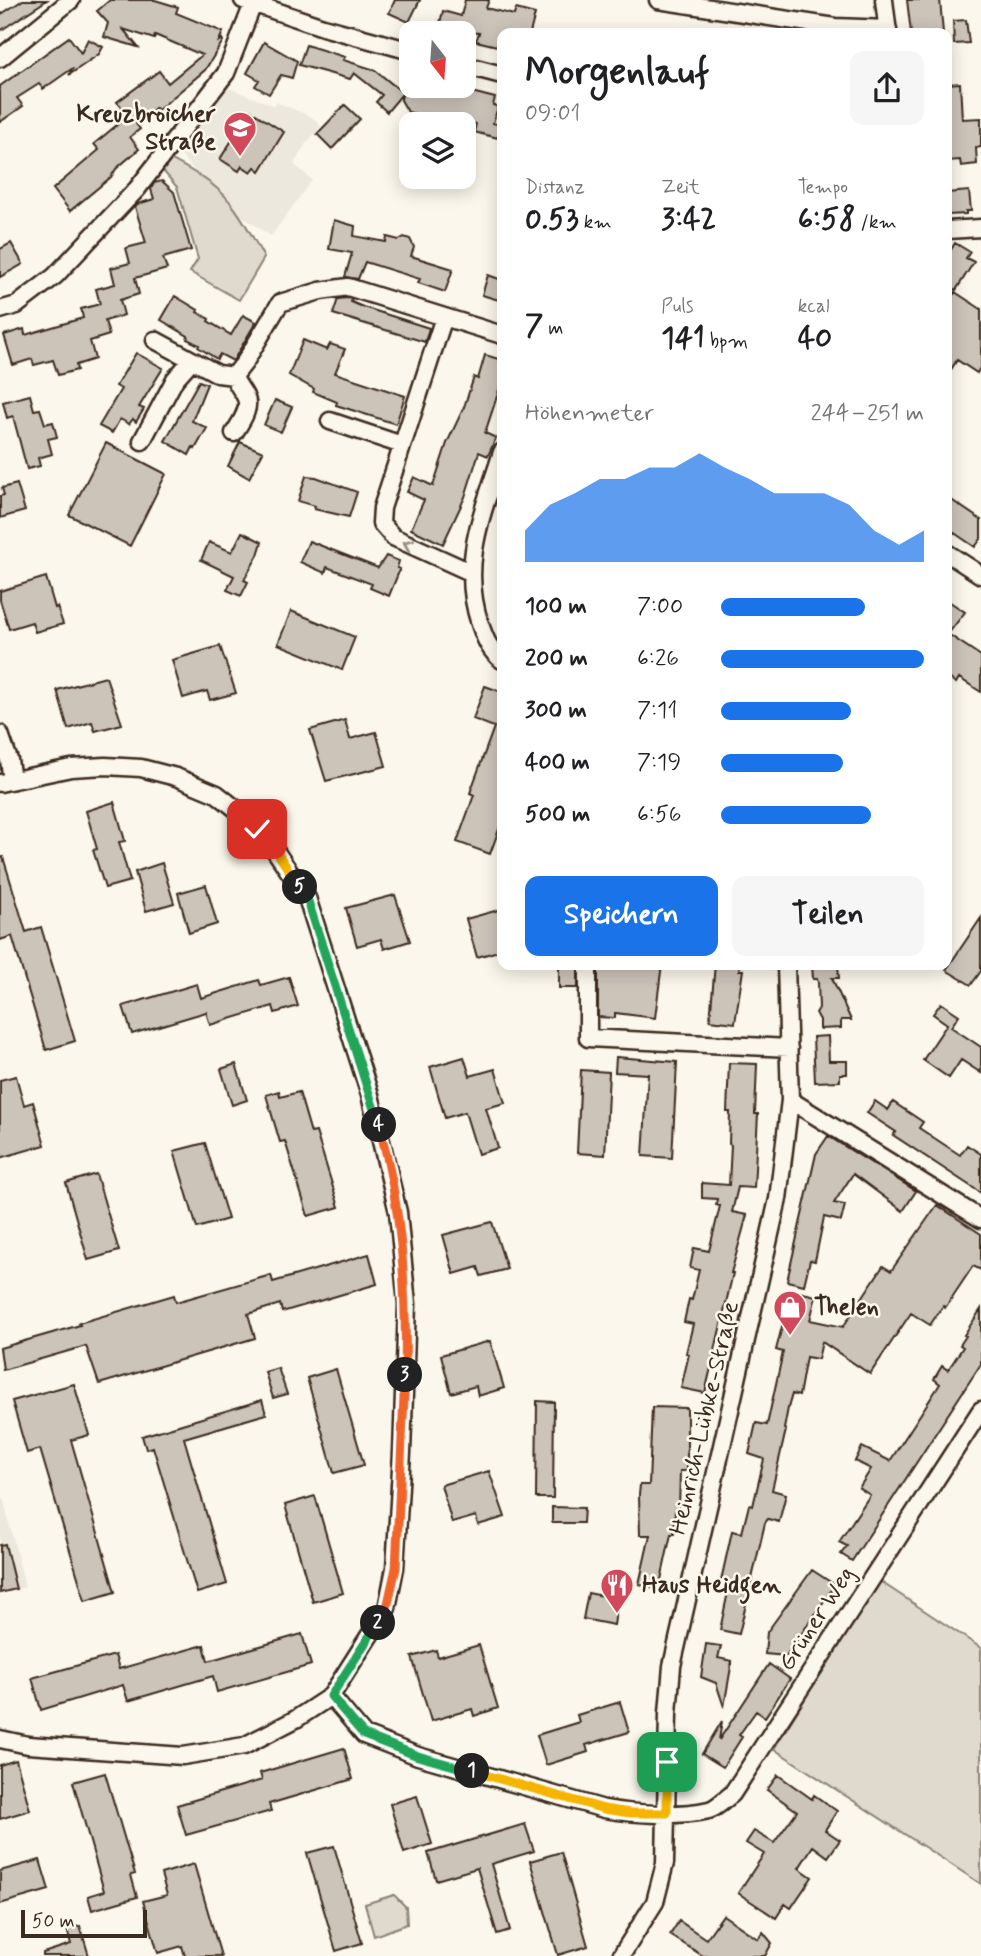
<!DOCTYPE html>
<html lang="de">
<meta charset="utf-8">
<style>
body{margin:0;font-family:Mynerve,sans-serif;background:#f6f6f6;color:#202124;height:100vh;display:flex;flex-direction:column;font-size:26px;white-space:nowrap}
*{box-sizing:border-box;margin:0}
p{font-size:23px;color:#757577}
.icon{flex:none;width:38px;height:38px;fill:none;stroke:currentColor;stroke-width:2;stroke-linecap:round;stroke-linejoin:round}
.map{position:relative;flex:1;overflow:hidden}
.side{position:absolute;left:497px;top:28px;width:455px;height:942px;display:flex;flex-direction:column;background:#fff;border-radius:14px;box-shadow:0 4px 18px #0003}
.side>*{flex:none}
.needle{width:46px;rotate:163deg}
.controls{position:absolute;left:399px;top:21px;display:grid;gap:14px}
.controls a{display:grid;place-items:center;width:77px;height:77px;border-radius:14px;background:#fff;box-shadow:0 4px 18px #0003;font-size:35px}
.scale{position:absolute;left:21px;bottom:18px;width:126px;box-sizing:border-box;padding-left:7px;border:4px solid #3b2a1e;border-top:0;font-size:19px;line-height:24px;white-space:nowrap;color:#3b2a1e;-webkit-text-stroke:5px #fbf7ec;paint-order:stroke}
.pin{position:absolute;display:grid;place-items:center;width:60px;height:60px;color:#fff;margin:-30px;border-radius:14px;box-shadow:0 4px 10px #0006}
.km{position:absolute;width:35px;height:35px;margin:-18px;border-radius:50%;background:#222;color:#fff;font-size:19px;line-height:35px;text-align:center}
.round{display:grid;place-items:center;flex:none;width:74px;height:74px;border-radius:14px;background:#f6f6f6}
.summary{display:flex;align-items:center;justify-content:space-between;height:119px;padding:0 28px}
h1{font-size:38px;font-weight:700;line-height:52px}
.figures{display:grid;grid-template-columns:repeat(3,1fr);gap:10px;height:119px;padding:7px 28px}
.figures div{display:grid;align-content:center}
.figures b{font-size:30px;font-weight:700}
.figures small{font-size:19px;font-weight:400}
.figures p{font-size:19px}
.chart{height:196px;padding:14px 28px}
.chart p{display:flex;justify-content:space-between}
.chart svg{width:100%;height:126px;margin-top:7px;fill:#1a73e8;opacity:.7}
.cta{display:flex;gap:14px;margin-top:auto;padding:14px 28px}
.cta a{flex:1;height:80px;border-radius:14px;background:#1a73e8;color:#fff;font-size:28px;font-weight:700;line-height:80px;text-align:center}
.cta a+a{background:#f6f6f6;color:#202124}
ul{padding:0 28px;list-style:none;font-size:23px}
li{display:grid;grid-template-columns:112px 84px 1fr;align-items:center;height:52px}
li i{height:18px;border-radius:9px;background:#1a73e8}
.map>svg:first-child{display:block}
</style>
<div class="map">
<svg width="981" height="1956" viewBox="0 0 981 1956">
<rect width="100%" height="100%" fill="#fbf7ec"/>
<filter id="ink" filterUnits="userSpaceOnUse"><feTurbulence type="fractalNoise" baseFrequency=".0143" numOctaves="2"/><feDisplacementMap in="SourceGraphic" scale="14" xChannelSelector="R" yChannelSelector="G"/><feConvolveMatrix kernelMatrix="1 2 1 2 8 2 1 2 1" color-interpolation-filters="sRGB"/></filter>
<g filter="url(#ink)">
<path fill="#ede8dd" d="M 223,86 L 275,106 L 276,102 L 312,117 L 321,126 L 305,145 L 294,164 L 312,180 L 271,236 L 225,205 L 178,152 Z
M 3,1497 L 25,1587 L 0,1594 L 0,1498 Z"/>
<path fill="#dfd9ce" stroke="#8d8276" stroke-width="2" d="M 163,155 C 186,168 214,181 230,202 C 244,219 254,239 264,258 L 239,300 L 190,272 L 198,259 L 177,187 L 157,164 Z
M 878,1580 L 981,1648 L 981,1884 L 774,1749 Z
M 394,1895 L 406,1907 L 407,1924 L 374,1936 L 365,1904 Z"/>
<path fill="#ccc4b9" stroke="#3b2a1e" stroke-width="2" d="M 23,0 L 47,0 L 0,31 L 0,15 Z
M 110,0 L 155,0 L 178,7 L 176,13 L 223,32 L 219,41 L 222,39 L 223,41 L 205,70 L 165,104 L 158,110 L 155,108 L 136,124 L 140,129 L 130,137 L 139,149 L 116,169 L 111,177 L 70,211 L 53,189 L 99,150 L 94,144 L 129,115 L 117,102 L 159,71 L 168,83 L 202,55 L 155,35 L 154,39 L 123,29 L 138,47 L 104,37 L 108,23 L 97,11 Z
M 395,0 L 420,0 L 409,22 L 389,13 Z
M 465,0 L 489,0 L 486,8 L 514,15 L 516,9 L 535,14 L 530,33 L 501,33 L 497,46 L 476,41 L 479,33 L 438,31 L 443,11 L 461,16 Z
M 907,0 L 940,0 L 943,33 L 911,33 Z
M 966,20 L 969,43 L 954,44 L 953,21 Z
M 69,37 L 81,53 L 88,39 L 103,47 L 99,54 L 69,75 L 73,68 L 43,89 L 39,84 L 17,98 L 23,106 L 0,122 L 0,86 Z
M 264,42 L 297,61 L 292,78 L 281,75 L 269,94 L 255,86 L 259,80 L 247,73 Z
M 306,45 L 345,57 L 343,60 L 375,70 L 403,93 L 405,86 L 448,86 L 495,98 L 493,105 L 498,107 L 493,123 L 501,125 L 498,138 L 474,132 L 476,124 L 439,115 L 437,123 L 421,119 L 422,116 L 408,112 L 401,100 L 402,94 L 387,112 L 376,102 L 382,95 L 354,73 L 350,79 L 299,65 Z
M 960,83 L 962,119 L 981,118 L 981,147 L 976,148 L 977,164 L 961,166 L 960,160 L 947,161 L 947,84 Z
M 345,105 L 360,119 L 332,149 L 317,134 Z
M 251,111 L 284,132 L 260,171 L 255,167 L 251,172 L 242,166 L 239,171 L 220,159 Z
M 162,181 L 174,192 L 191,250 L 163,258 L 167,269 L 135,278 L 139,294 L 120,300 L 124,315 L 105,321 L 109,335 L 90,341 L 95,359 L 76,365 L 77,370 L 58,375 L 53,360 L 34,365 L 32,359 L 13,365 L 4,335 L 24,329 L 25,335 L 83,318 L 81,309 L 100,304 L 96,289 L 115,284 L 111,268 L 130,263 L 126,248 L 146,243 L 135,207 L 138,204 L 154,199 L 151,189 L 154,183 Z
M 969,191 L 971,211 L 966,211 L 966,214 L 947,215 L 947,193 Z
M 334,220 L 355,226 L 354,236 L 386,242 L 387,237 L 399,240 L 404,237 L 410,239 L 414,247 L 411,256 L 453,269 L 445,292 L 418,283 L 420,279 L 365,262 L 358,279 L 345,277 L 352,253 L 329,249 Z
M 11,243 L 23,264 L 0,277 L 0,249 Z
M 955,243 L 970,252 L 966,258 L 974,262 L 956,290 L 947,284 L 947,256 Z
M 488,275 L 502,280 L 502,301 L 482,295 Z
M 955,292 L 981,309 L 981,366 L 977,373 L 957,360 L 947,376 L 947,306 Z
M 175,296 L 198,310 L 197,312 L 209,319 L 208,321 L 231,335 L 243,315 L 256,322 L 233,361 L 220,354 L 217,359 L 198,347 L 199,345 L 187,339 L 188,336 L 161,320 Z
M 347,298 L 352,299 L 351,302 L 363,307 L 429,328 L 425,342 L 333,314 L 338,299 Z
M 303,340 L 327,350 L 330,344 L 345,349 L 335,373 L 405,396 L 396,424 L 336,405 L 337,402 L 313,392 L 314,389 L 289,375 Z
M 136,353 L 163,368 L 139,407 L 144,409 L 136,422 L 133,419 L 129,424 L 120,419 L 112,433 L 99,426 L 121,389 L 116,386 Z
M 485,355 L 502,360 L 502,381 L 485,433 L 496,438 L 488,456 L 479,452 L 465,497 L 443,544 L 411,529 L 424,500 L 407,492 L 414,477 L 433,486 L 447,443 L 464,407 L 474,377 L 478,379 Z
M 199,381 L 207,384 L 192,421 L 207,428 L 195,449 L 193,447 L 189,455 L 165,441 Z
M 30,395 L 34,410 L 40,409 L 45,424 L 53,422 L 57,437 L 48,439 L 52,454 L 38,458 L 40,466 L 27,469 L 13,416 L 7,418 L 3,402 Z
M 275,400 L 292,407 L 281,432 L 264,425 Z
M 240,442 L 263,452 L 249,478 L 228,466 Z
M 106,443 L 166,474 L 130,546 L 69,515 Z
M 306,476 L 316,477 L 357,492 L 349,517 L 314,509 L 315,506 L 298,501 Z
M 17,484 L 25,511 L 0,518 L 0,496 L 4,495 L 2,488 Z
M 947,497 L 981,520 L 981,539 L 975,547 L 947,528 Z
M 242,532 L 262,542 L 258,555 L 244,580 L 248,582 L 241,596 L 227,590 L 234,576 L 201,560 L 209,542 L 232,552 Z
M 309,541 L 378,568 L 386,556 L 399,561 L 397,568 L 400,569 L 389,596 L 370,588 L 372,584 L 327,567 L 325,573 L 300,562 Z
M 46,577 L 55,608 L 57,607 L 63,624 L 35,632 L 32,622 L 9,629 L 0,600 L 0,591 Z
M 947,600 L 965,612 L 948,634 L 981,656 L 981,692 L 959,678 L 956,683 L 947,677 Z
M 291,611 L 355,637 L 342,670 L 278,644 Z
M 220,646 L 236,693 L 210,700 L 207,691 L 183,698 L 172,660 Z
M 106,677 L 122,724 L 95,731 L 92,722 L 68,729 L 57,690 Z
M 485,686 L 502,692 L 502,821 L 490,854 L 457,842 L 474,795 L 470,793 L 494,727 L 473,719 Z
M 345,720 L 350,739 L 376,732 L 386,766 L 326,781 L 310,730 Z
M 114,802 L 125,841 L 119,842 L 130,881 L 105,888 L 93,850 L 97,849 L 86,811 Z
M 3,857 L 26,932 L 41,927 L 75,1041 L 46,1050 L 12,936 L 0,940 L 0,858 Z
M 162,863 L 174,903 L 146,911 L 135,872 Z
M 206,885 L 217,924 L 189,933 L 178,893 Z
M 395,895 L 410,941 L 384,949 L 381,939 L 357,946 L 346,908 Z
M 502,909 L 502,950 L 477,957 L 466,919 Z
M 981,918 L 981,971 L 971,985 L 946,970 Z
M 559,964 L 578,964 L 578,988 L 559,988 Z
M 598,964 L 662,964 L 655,1018 L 615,1013 L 615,1018 L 598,1017 Z
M 715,964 L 740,964 L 739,970 L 743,970 L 735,1023 L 710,1020 Z
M 812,964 L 838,964 L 839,978 L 832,978 L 851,1020 L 841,1020 L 841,1028 L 820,1029 L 820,1020 L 816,1013 L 819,1008 L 818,982 L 817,979 L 813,979 Z
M 289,977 L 298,1006 L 275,1013 L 273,1006 L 210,1025 L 206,1012 L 132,1034 L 123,1006 L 197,984 L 201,998 L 259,980 L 261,985 Z
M 941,1003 L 959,1015 L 951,1027 L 981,1047 L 981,1073 L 961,1060 L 949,1078 L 923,1060 L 947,1024 L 933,1014 Z
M 828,1036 L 829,1061 L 847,1061 L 847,1074 L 840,1074 L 840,1081 L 815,1082 L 813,1037 Z
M 464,1057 L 470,1076 L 495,1069 L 505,1103 L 486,1108 L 498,1148 L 478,1154 L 465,1112 L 445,1118 L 430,1067 Z
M 616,1057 L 677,1062 L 672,1158 L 643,1156 L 648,1074 L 615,1072 Z
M 729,1063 L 757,1064 L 755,1114 L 758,1114 L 754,1188 L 738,1187 L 732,1212 L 747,1215 L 731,1273 L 733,1273 L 705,1393 L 681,1388 L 689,1354 L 686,1353 L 693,1324 L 684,1322 L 689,1299 L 692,1300 L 699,1270 L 690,1268 L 694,1248 L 709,1251 L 720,1206 L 716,1205 L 717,1199 L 702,1198 L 702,1183 L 729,1185 L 731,1145 L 729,1144 L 730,1112 L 727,1112 Z
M 236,1064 L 247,1100 L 232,1105 L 221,1069 Z
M 581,1070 L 609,1072 L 605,1155 L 577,1153 Z
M 16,1076 L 24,1105 L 33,1102 L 45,1145 L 0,1158 L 0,1080 Z
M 279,1091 L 280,1097 L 299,1092 L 311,1133 L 316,1132 L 339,1207 L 308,1216 L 285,1141 L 280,1142 L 266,1095 Z
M 875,1101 L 888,1110 L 893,1102 L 923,1122 L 919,1128 L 960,1155 L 967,1145 L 981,1154 L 981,1193 L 893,1135 L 896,1132 L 867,1113 Z
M 828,1136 L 916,1191 L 903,1211 L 853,1174 L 834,1203 L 845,1205 L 841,1221 L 824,1217 L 815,1261 L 810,1260 L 804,1285 L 787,1281 L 816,1154 Z
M 205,1143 L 228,1219 L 197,1228 L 174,1151 Z
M 96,1174 L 119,1251 L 88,1260 L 66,1183 Z
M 937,1205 L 981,1234 L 981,1270 L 973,1266 L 945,1308 L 943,1306 L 930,1325 L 911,1313 L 870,1374 L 822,1342 L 818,1359 L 806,1357 L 799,1396 L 792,1394 L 788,1408 L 784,1429 L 786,1430 L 772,1490 L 786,1494 L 779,1522 L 768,1519 L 765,1523 L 739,1634 L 720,1630 L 729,1587 L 720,1585 L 732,1531 L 742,1533 L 749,1505 L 753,1506 L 764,1459 L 749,1454 L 756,1423 L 767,1425 L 783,1352 L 776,1350 L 787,1307 L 789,1308 L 794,1291 L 816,1296 L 810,1320 L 843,1327 L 883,1266 L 891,1271 Z
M 492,1222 L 507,1269 L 481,1276 L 478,1267 L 454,1274 L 443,1235 Z
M 369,1254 L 377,1284 L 282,1312 L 280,1304 L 248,1314 L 255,1338 L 99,1384 L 86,1346 L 3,1370 L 0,1348 L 80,1325 L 79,1323 L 174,1295 L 176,1302 L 271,1275 L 273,1282 Z
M 981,1309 L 981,1364 L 852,1561 L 841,1554 L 847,1546 L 839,1542 L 870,1495 L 859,1488 L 871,1469 L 855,1461 L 862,1447 L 890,1461 L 940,1384 L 934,1379 L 942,1366 L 948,1370 L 963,1347 L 960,1345 L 966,1336 L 964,1335 Z
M 490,1341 L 504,1388 L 478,1396 L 476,1386 L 451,1393 L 441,1355 Z
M 278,1368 L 287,1394 L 273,1398 L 265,1372 Z
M 336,1369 L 364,1465 L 334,1473 L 307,1378 Z
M 74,1384 L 89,1435 L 71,1440 L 115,1592 L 85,1601 L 40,1449 L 27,1453 L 12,1401 Z
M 262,1400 L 266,1414 L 184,1438 L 227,1584 L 197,1593 L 153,1447 L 146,1449 L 142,1436 Z
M 537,1401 L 554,1402 L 553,1498 L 536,1498 Z
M 652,1407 L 687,1408 L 687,1471 L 680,1471 L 679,1511 L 675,1511 L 674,1534 L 671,1534 L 659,1589 L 639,1584 L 650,1535 L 640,1535 L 639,1495 L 640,1485 L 649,1485 Z
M 489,1471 L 505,1517 L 478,1525 L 476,1516 L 452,1523 L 441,1485 Z
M 315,1496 L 343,1593 L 313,1602 L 285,1505 Z
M 552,1507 L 584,1508 L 583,1523 L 552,1523 Z
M 5,1544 L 16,1589 L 0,1593 L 0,1545 Z
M 812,1570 L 835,1585 L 786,1656 L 765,1654 L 767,1632 Z
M 588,1593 L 618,1599 L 614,1625 L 583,1619 Z
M 302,1634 L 311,1665 L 217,1692 L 213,1676 L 128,1701 L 123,1685 L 41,1710 L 32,1678 L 115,1655 L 119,1669 L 204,1645 L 208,1661 Z
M 706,1644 L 721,1646 L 718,1658 L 732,1661 L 724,1707 L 716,1683 L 701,1677 Z
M 479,1645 L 498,1708 L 474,1716 L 472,1709 L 431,1721 L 412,1657 L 436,1650 L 438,1657 Z
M 769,1664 L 790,1679 L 765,1717 L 756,1711 L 739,1735 L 742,1737 L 723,1767 L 702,1754 L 722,1721 L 719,1740 Z
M 620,1702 L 629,1732 L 586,1745 L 588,1752 L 546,1765 L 537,1735 L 579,1722 L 577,1715 Z
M 344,1748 L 353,1779 L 269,1804 L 271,1811 L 186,1835 L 177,1805 L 262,1780 L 260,1773 Z
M 16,1760 L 30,1810 L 0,1819 L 0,1765 Z
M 105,1773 L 135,1874 L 131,1875 L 137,1897 L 92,1910 L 88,1896 L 104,1891 L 73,1782 Z
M 778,1775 L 812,1799 L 814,1795 L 837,1811 L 825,1830 L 840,1840 L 828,1857 L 813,1846 L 799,1868 L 812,1877 L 791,1908 L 785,1904 L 776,1918 L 738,1893 L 764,1854 L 746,1843 L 754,1831 L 774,1843 L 797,1811 L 767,1790 Z
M 417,1796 L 432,1844 L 404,1853 L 390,1804 Z
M 525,1824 L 534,1851 L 491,1864 L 510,1930 L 497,1934 L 477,1868 L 436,1880 L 428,1853 Z
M 334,1846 L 362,1943 L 336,1951 L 307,1853 Z
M 561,1852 L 588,1946 L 558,1955 L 530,1861 Z
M 40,1860 L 49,1890 L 0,1904 L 0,1871 Z
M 194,1864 L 221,1956 L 185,1956 L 182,1946 L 158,1953 L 143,1901 L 167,1895 L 161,1874 Z
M 723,1915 L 758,1939 L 763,1932 L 772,1943 L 765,1956 L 703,1956 L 670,1935 L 679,1921 L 706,1939 Z
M 80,1926 L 89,1956 L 43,1956 L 43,1953 L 71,1944 L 67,1929 Z"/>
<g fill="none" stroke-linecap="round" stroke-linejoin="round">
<defs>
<path id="street" d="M 243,0 L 323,27 L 411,51
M 658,0 L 835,27 L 888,29
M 884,0 L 888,33
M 0,58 L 71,0
M 464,65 L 502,75
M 947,230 L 981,228
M 0,310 L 17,305 L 55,276 L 137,189 L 226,73 L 253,4
M 444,317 L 382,508 L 381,523 L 393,537 L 470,572
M 155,340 L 218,374 L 234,376 L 245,362 L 280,303 L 320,291 L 348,287 L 502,335
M 234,376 C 237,386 241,388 245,396 C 252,408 240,423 234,433
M 330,421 L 402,445
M 142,441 L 175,379 L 192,360
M 502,452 C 484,511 459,562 480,624 C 485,639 490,651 502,660
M 947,553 L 981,575
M 0,734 L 9,760 L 12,780
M 0,783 L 71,768 L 105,766 L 141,768 L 176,777 L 217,794 L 245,816 L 270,843 L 307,898 L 370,1095 L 398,1212 L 407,1304 L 402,1453 L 395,1568 L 387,1608 L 331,1696 L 296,1719 L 244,1746 L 183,1756 L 28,1745 L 0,1739
M 588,964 L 588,1038 L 789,1048
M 790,1100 L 981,1219
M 331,1696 L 364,1735 L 418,1756 L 604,1809 C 634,1814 679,1817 709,1810 C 717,1808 725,1799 732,1794 L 981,1410
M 621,1956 L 655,1902 L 665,1863 L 668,1713 L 672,1666 L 778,1199 L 790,1100 L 786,964"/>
</defs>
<use href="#street" stroke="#3b2a1e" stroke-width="21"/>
<use href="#street" stroke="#fbf7ec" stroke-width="16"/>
</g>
<defs><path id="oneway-chevron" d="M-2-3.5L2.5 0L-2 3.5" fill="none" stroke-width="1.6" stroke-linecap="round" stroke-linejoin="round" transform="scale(1.75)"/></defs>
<use stroke="#9b9085" href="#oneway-chevron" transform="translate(408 544) rotate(-156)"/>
</g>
<g fill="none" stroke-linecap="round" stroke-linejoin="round" filter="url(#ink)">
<defs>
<path id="split-1" d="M 472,1771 L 604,1809 L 630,1813 L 667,1813 L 667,1762"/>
<path id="split-2" d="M 378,1623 L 331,1696 L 364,1735 L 418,1756 L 472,1771"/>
<path id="split-3" d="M 378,1623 L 387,1608 L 396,1568 L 405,1375"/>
<path id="split-4" d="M 379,1125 C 402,1208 407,1289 405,1375"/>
<path id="split-5" d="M 300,887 L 307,898 L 379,1125"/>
<path id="split-6" d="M 257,829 L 270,842 L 300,887"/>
</defs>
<use href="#split-1" stroke="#fff" stroke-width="14"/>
<use href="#split-2" stroke="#fff" stroke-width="14"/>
<use href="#split-3" stroke="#fff" stroke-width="14"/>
<use href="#split-4" stroke="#fff" stroke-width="14"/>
<use href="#split-5" stroke="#fff" stroke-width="14"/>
<use href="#split-6" stroke="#fff" stroke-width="14"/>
<use href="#split-1" stroke="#f5b400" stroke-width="9"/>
<use href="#split-2" stroke="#22a559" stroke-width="9"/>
<use href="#split-3" stroke="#f0652b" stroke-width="9"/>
<use href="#split-4" stroke="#f0652b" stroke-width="9"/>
<use href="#split-5" stroke="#22a559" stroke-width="9"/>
<use href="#split-6" stroke="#f5b400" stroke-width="9"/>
</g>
<defs>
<symbol id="school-pin" viewBox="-11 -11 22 30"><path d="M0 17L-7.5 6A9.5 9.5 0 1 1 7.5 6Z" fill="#d1495b" stroke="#fbf7ec"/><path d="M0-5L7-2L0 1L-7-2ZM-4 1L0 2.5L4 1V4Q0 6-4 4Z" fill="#fff"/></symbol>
<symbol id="shop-pin" viewBox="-11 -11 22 30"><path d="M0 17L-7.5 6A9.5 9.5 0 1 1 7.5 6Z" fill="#d1495b" stroke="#fbf7ec"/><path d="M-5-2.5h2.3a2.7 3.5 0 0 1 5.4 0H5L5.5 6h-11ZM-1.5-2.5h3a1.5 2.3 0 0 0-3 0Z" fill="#fff"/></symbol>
<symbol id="restaurant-pin" viewBox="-11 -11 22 30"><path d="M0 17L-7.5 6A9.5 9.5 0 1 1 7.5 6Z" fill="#d1495b" stroke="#fbf7ec"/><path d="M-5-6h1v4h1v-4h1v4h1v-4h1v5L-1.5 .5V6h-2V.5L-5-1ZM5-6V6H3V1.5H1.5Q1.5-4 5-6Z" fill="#fff"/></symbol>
</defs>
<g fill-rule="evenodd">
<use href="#school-pin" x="221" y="109" width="38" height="52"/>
<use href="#shop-pin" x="771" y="1288" width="38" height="52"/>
<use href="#restaurant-pin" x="598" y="1566" width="38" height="52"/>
</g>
<g text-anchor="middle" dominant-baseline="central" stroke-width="5" stroke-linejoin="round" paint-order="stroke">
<g font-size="24" font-weight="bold" fill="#3b2a1e" stroke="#fbf7ec" text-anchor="start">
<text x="216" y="114" text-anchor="end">Kreuzbroicher<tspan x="216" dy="28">Straße</tspan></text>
<text x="814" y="1307">Thelen</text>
<text x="642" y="1585">Haus Heidgen</text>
</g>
<g font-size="24" fill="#3b2a1e" stroke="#fbf7ec">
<text transform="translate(705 1418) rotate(-77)">Heinrich-Lübke-Straße</text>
<text transform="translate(817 1619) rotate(-57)">Grüner Weg</text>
</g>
</g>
</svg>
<div class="controls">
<a><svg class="needle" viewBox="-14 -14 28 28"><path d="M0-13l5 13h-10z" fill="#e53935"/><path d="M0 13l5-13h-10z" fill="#757577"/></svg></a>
<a><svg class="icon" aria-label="layers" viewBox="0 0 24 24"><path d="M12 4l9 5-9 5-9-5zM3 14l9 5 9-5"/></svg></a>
</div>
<div class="scale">50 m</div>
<div class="pin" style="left:667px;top:1762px;background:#1e9e55"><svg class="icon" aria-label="arrive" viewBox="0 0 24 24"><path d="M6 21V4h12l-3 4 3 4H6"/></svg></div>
<div class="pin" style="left:257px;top:829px;background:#d93025"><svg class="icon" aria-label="check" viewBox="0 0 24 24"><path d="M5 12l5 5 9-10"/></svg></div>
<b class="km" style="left:472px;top:1771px">1</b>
<b class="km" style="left:378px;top:1623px">2</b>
<b class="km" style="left:405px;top:1375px">3</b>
<b class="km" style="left:379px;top:1125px">4</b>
<b class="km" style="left:300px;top:887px">5</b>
<section class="side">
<div class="summary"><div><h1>Morgenlauf</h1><p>09:01</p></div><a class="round"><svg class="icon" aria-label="share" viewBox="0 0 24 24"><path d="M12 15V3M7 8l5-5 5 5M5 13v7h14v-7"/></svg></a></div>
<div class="figures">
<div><p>Distanz</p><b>0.53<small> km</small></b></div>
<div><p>Zeit</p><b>3:42</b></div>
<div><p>Tempo</p><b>6:58<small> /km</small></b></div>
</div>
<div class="figures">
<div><b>7<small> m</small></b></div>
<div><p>Puls</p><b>141<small> bpm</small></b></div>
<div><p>kcal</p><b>40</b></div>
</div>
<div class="chart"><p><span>Höhenmeter</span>244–251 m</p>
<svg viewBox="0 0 160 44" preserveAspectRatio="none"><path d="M0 44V33L10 24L20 20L30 15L40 15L50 11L60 11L70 6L80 11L90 15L100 20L110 20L120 20L130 24L140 33L150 38L160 33V44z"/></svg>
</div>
<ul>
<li><b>100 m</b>7:00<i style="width:71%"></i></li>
<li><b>200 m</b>6:26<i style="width:100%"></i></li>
<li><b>300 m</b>7:11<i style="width:64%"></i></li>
<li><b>400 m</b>7:19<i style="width:60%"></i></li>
<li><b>500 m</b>6:56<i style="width:74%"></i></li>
</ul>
<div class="cta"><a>Speichern</a><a>Teilen</a></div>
</section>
</div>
